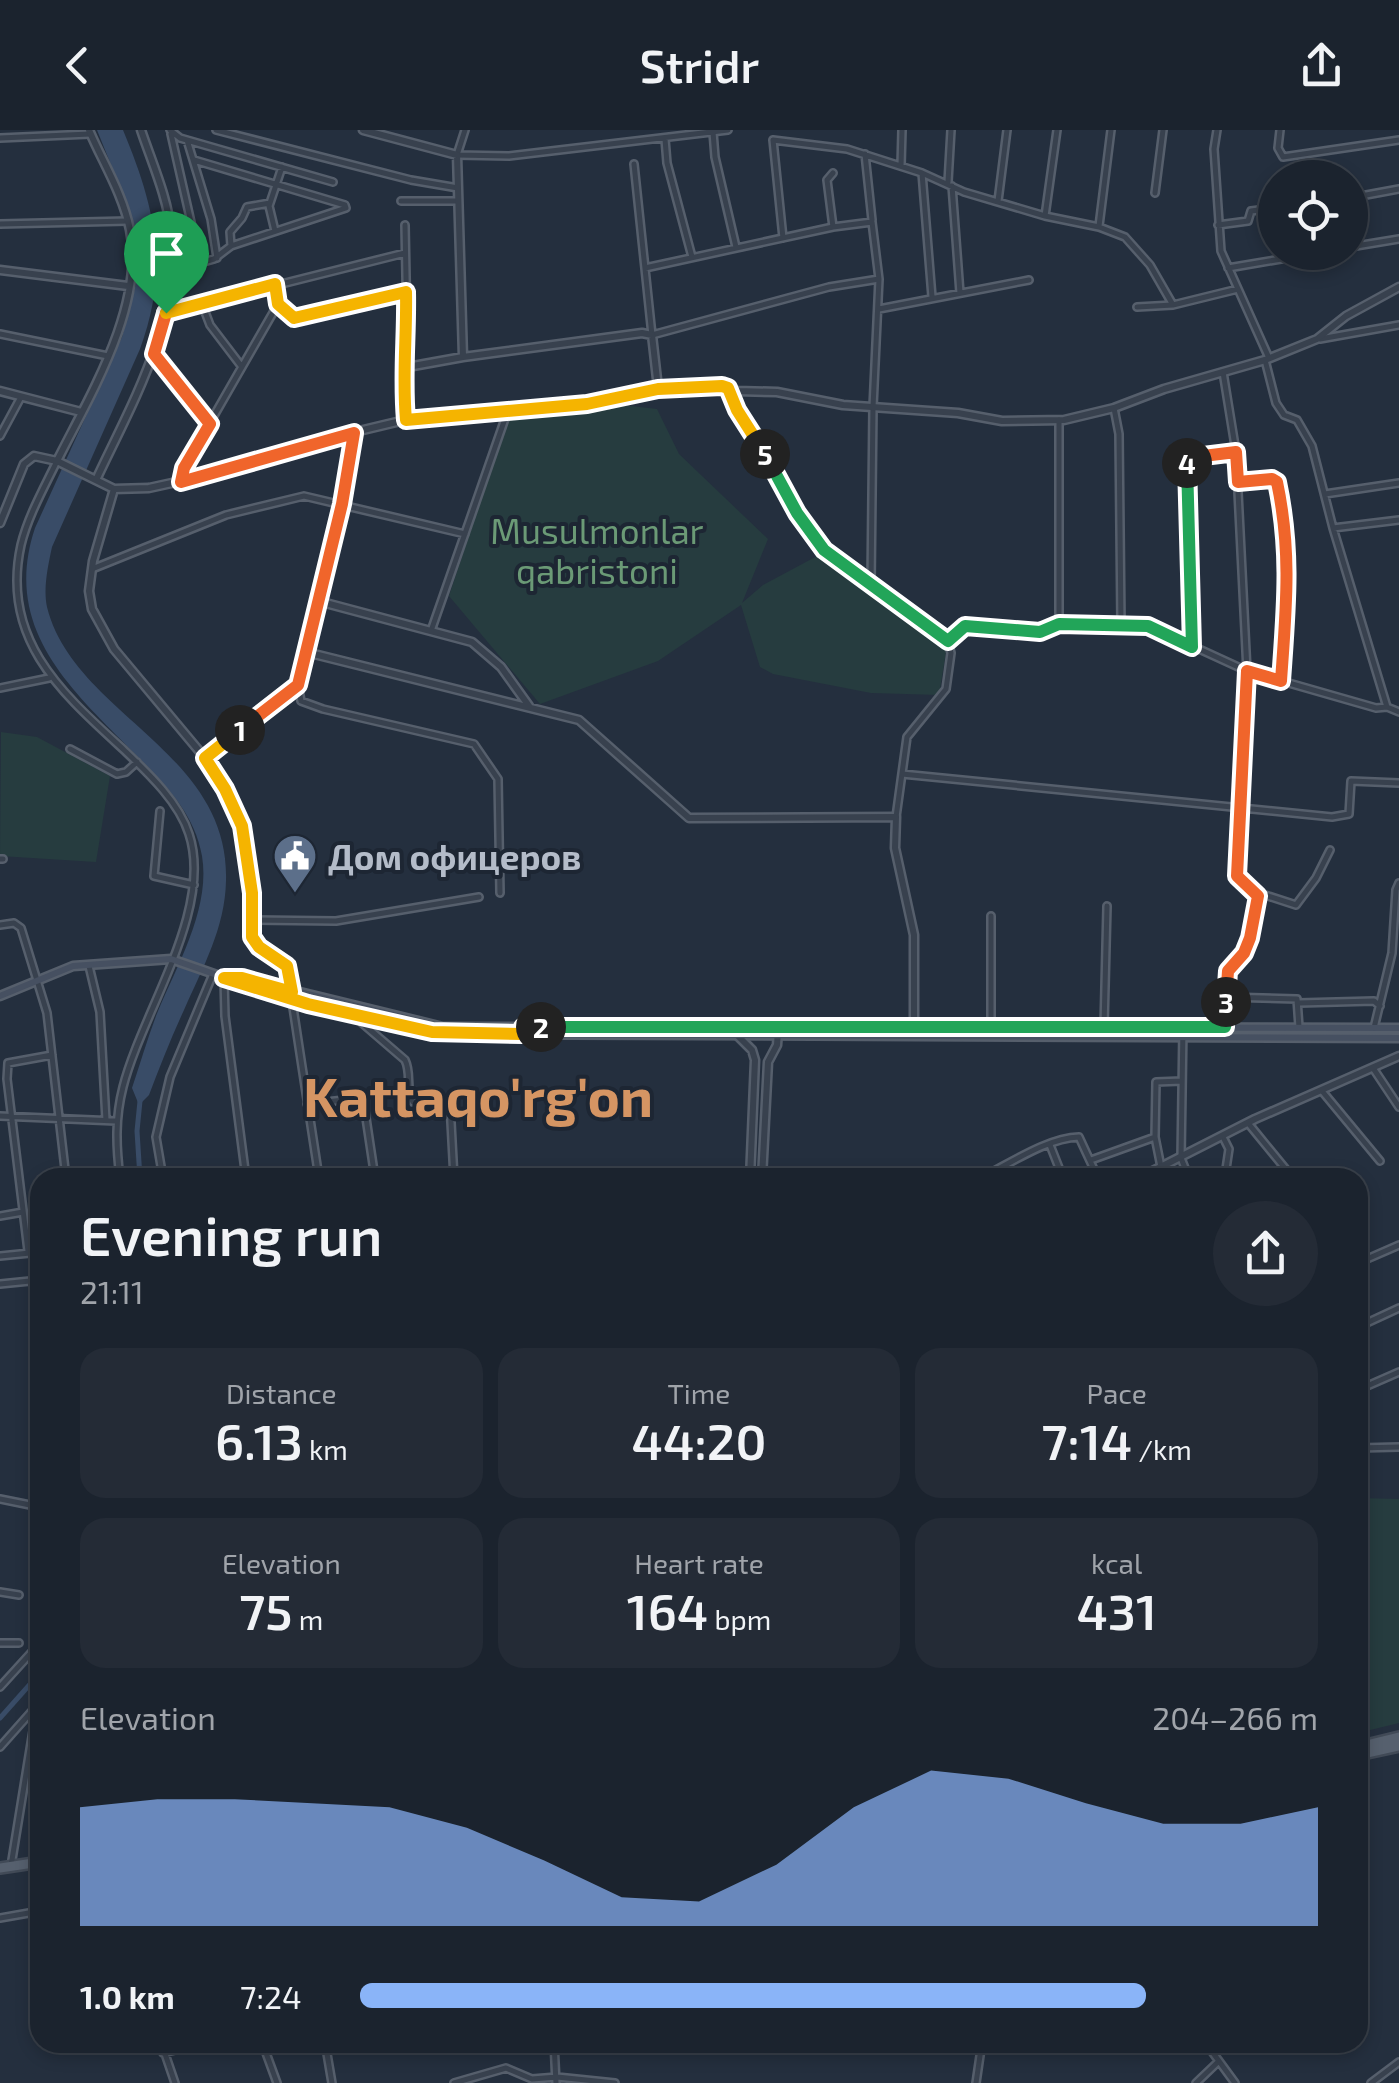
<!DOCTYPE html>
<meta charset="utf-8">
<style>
body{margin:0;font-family:"Exo 2",sans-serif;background:#242b36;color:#f1f3f6;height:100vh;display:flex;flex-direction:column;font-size:38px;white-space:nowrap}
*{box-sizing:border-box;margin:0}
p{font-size:32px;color:#a0a4aa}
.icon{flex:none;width:55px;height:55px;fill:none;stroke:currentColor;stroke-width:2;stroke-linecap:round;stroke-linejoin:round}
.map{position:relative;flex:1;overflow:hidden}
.drawer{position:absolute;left:30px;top:1038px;width:1338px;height:885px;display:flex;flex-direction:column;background:#1b232e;border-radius:30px;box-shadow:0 5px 15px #0003,0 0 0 2px #39404a}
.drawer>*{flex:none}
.fabs{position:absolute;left:1258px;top:30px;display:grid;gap:20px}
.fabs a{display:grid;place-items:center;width:110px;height:110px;border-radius:50%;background:#1b232e;box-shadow:0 5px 15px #0003,0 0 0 2px #39404a;font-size:50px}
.pin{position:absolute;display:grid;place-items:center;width:85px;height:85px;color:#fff;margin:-102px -42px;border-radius:50% 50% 50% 0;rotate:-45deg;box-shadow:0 0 10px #0007}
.pin .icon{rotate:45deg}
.km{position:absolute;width:50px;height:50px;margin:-25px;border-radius:50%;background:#222;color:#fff;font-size:28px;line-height:50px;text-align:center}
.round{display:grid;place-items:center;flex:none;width:105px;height:105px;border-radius:52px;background:#242b36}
.head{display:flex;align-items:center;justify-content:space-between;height:170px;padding:0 50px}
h1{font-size:55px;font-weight:600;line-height:75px}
.stats{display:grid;grid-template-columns:repeat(3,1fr);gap:15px;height:170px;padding:10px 50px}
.stats div{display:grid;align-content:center;border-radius:25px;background:#242b36;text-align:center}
.stats b{font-size:50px;font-weight:600}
.stats small{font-size:28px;font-weight:400}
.stats p{font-size:28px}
.chart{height:280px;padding:20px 50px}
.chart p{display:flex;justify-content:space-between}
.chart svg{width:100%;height:180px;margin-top:10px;fill:#8ab4f8;opacity:.7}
ul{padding:0 50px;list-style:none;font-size:32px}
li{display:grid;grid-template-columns:160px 120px 1fr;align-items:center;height:75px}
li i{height:25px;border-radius:12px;background:#8ab4f8}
header{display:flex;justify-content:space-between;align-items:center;height:130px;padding:0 50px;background:#1b232e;font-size:45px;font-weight:600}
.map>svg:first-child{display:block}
</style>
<header><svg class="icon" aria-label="back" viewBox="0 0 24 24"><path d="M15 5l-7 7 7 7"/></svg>Stridr<svg class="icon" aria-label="share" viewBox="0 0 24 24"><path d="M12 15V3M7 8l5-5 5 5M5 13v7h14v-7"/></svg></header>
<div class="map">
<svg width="1399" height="1953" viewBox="0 0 1399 1953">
<rect width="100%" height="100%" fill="#242f3e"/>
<path fill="#263c3f" d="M 614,274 L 657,279 L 679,324 L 768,409 L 742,473 L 763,455 L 819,425 L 944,512 L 946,522 L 939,565 L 871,563 L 773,544 L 760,537 L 741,475 L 658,531 L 540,574 L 449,466 L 508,287 Z
M 1,602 L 37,607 L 110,646 L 96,732 L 0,726 Z
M 1358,1368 L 1399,1369 L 1399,1593 L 1358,1603 Z"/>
<path fill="#394c67" d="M 97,0 L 123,0 C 155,77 170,138 140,219 L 52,417 C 48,436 43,458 47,477 C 74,585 230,620 226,751 C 225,798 203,837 184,880 C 171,908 160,936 149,965 L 139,975 L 132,958 C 140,934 147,910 156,886 C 175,838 211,780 202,726 C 195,686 170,660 142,631 C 77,564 0,503 35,398 L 122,207 L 136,154 L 136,118 L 130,82 Z"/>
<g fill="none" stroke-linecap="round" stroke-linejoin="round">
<path stroke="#394c67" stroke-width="5" d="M 140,971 L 137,1001 L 140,1048
M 0,1588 L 40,1543"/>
<defs>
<path id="minor" d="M 170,0 L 180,8 L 333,52
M 216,0 L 411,50 L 458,58
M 465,0 L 457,25 L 509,26 L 728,0
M 1217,0 L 1214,19 L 1221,121 L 1269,228
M 1280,0 L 1278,18 L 1283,27 L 1399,10
M 713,2 L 715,27 L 736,117
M 171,4 L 200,132
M 0,8 L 90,4
M 665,9 L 667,33 L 692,127
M 187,10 L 211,89 L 217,128
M 865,24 L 872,90
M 194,30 L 345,75 L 346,78
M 634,34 L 652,205 L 829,157 L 879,149
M 901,36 L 902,0
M 833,43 L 827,50 L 833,97
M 922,43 L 932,167
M 948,52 L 951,0
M 952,56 L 960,163
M 1155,63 L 1163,0
M 1350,68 L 1399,59
M 401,71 L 458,71
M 998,71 L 1007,0
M 1045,86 L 1057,0
M 0,94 L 128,91
M 1218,95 L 1248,91 L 1251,81 L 1275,78
M 1099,96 L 1111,0
M 275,101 L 269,76 L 282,37
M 783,108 L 773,10 L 847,19 L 922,43 L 964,62 L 1045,86 L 1099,97 L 1125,107 L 1150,135 L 1173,175 L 1238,159
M 231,116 L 230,102 L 242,88 L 247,77 L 270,73
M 1350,117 L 1399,109
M 645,138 L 833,97 L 872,92 L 879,149 L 873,277 L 871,454
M 1228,138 L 1322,122
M 172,141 L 214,129 L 231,116 L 346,78
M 202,174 L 210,195 L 242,237
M 278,174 L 294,188 L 406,161
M 1137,177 L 1173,175
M 879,179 L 1029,150
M 166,183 L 405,123
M 0,204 L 108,226
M 1320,209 L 1399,195
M 154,224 L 210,293
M 1265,230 L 1276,273 L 1284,285 L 1297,290 L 1312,316 L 1333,398 L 1399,390
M 402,238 L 407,197 L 405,95
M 1223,242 L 1236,322 L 1247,541 L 1237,747 L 1258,767 L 1244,823 L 1229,841 L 1225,897
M 729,260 L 797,383 L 823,420 L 948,511 L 951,523 L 946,559 L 907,607 L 896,687
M 1114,278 L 1119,304 L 1121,494
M 1059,290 L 1059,494
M 0,306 L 21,267
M 57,331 C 44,358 28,386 21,415 C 0,510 63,564 124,620 C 148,643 179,672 189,704 C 214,780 142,882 123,957 C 115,988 116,1016 120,1048
M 181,352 L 184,338 L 278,174 L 275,156
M 1237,352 L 1272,349 L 1277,351 C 1291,423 1286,479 1281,551
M 1325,364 L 1399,353
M 1333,398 L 1387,577
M 92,439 L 226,385 L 304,366 L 465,404
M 431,501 L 507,283
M 948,511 L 965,496 L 1040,502 L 1059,494 L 1149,496 L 1247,541 L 1376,578 L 1387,577 L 1399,582
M 1192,517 L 1187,330 L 1195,327 L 1236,322
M 298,555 L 301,571 L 323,579 L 474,614 L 498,649 L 500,763
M 0,558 L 49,548
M 70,619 L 117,644 L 126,642 L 137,632
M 902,644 L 1332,687 L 1349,684 L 1351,651 L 1399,653
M 160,681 L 154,746 L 194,755
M 0,729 L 3,729
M 1258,767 L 1265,765 L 1296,775 L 1316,748 L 1330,720
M 991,786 L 991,896
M 251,790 L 336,791 L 479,767
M 0,795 L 14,793 L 21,798 L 47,883 L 66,1048
M 89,836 L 100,882 L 106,990
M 224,848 L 225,886 L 246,1048
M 1226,867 L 1297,869 L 1299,897
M 292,871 L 319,1048
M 1299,873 L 1374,871 L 1380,876
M 360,886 L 362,893 L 405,930 C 412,944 405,959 413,972 L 450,974 L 454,1048
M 1104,897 L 1107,776
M 1183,897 L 1181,1028 L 1189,1048
M 1374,898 L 1392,823 L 1396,760 L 1399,753
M 1373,938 L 1399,977
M 1322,961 L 1380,1031
M 307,974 L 363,968 L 375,1048
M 0,986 L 116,991
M 1248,993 L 1293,1048
M 1223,1007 L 1229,1019 L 1226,1039 L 1232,1048
M 1050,1015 L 1063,1048
M 1091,1030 L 1155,1007
M 1161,1037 L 1155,1007 L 1156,952 L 1182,951
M 163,1048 L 156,1007 L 170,947 L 213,844
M 981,1048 C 1011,1033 1047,1008 1079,1007 L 1098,1048
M 0,1086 L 23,1082
M 28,1121 L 7,949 L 8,933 L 52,925
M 0,1126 L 40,1122
M 1358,1126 L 1367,1129 L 1399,1115
M 0,1154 L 40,1150
M 1358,1197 L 1399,1178
M 1358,1260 L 1399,1242
M 1358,1318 L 1399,1317
M 0,1369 L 40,1377
M 0,1462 L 19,1465
M 0,1513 L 19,1513
M 0,1557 L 40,1513
M 0,1617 L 40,1572
M 11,1736 L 37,1576
M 0,1788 L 40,1781
M 161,1912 L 175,1953
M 262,1912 L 277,1953
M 325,1912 L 332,1953
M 554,1912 L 556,1953
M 1205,1912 L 1235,1953
M 325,1915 L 337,1912
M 163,1923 L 205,1913
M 454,1953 L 506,1938 L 532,1949 L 557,1947 L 615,1953
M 976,1953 L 982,1912
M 1196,1953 L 1219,1931
M 1371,1953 L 1399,1932"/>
<path id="tertiary" d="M 363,0 L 457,25 L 463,227
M 0,140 L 128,156
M 0,261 L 81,282
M 405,290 L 402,238 L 463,227 L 642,203 L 652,205 L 658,258
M 57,331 C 90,265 145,176 130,100 C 123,64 103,33 89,0
M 96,350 C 133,271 179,194 171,103 C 168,68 152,33 141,0
M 114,359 L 93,431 L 89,461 L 92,479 L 114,519 L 205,628 L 225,659 L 242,695 L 252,763 L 252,807 L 259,817 L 287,836 L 292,871
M 0,393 L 24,334 L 34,326 L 57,331 L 114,359 L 149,358 L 222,342 L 317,311 L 405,290 L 587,274 L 658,259 L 722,256 L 737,261 L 777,262 L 843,275 L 958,283 L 1002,291 L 1064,290 L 1114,278 L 1164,259 L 1265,230 L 1317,209 L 1346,186 L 1399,157
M 318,471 L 472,512 L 501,537 L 529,576
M 306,522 L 579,590 L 689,688 L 896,687 L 895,718 L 914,805 L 914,902
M 205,628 L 298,555 L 342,374 L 354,303
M 738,906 L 752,920 L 755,930 L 750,1048
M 762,1048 L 768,932 L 777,915 L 778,901
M 1139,1048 L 1255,989 L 1399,926"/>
<path id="secondary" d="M 226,848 L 242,848 L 443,897 L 1399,898
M 0,866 L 73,836 L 171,829 L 292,871 L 444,904 L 1399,908"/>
<path id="primary" d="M 1358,1617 L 1399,1607
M 1358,1625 L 1399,1616
M 0,1738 L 40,1732"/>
</defs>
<use href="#minor" stroke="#565f6c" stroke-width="10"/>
<use href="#tertiary" stroke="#565f6c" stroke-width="11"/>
<use href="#secondary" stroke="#565f6c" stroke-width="11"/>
<use href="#primary" stroke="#414a57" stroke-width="14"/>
<use href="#minor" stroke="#38414e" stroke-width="5"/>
<use href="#tertiary" stroke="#38414e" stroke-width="6"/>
<use href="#secondary" stroke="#465061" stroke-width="6"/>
<use href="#primary" stroke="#56606e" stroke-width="9"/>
</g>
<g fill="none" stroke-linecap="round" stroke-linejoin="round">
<defs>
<path id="split-1" d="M 166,183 L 154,224 L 210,294 L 184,338 L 181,352 L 354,303 L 342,374 L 298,555 L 240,600"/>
<path id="split-2" d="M 240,600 L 205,628 L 225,659 L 242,696 L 252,763 L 252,807 L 259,817 L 287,836 L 292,862 L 242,848 L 224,848 L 308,874 L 432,902 L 523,904 L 523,897 L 541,897"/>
<path id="split-3" d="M 541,897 L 1225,897 L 1226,872"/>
<path id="split-4" d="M 1187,333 L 1195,327 L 1236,322 L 1238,352 L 1272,349 L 1277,352 C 1292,423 1286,479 1281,551 L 1247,541 L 1237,746 L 1258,766 L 1250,808 L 1244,823 L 1228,841 L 1226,872"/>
<path id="split-5" d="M 765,324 L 797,383 L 824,420 L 948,511 L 965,496 L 1040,502 L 1059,494 L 1148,496 L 1192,517 L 1187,333"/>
<path id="split-6" d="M 166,183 L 275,154 L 278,174 L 294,188 L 406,162 C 407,205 402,246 406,290 L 587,274 L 658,259 L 722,256 L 728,258 L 737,280 L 765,324"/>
</defs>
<use href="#split-1" stroke="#fff" stroke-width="20"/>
<use href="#split-2" stroke="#fff" stroke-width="20"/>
<use href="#split-3" stroke="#fff" stroke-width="20"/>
<use href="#split-4" stroke="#fff" stroke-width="20"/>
<use href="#split-5" stroke="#fff" stroke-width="20"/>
<use href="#split-6" stroke="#fff" stroke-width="20"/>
<use href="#split-1" stroke="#f0652b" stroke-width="12"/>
<use href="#split-2" stroke="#f5b400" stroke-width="12"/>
<use href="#split-3" stroke="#22a559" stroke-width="12"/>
<use href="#split-4" stroke="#f0652b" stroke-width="12"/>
<use href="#split-5" stroke="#22a559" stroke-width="12"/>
<use href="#split-6" stroke="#f5b400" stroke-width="12"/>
</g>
<defs>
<symbol id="civic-pin" viewBox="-11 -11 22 30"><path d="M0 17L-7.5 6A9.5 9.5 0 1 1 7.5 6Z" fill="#5c6f8a" stroke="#1d2633"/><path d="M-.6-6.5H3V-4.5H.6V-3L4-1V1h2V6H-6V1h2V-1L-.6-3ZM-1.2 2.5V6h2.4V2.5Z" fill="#fff"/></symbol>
</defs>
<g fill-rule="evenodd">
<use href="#civic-pin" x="270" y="701" width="50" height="68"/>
</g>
<g text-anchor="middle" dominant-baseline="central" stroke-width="8" stroke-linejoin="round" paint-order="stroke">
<g font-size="35" fill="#6b9a76" stroke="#1d2633">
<text x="597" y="400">Musulmonlar<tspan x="597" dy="40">qabristoni</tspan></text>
</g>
<g font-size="35" font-weight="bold" fill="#b4bcc9" stroke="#1d2633" text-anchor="start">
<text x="328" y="726">Дом офицеров</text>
</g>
<g font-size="55" font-weight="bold" fill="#d59563" stroke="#1d2633">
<text x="478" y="965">Kattaqo'rg'on</text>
</g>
</g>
</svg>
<div class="fabs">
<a><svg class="icon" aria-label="locate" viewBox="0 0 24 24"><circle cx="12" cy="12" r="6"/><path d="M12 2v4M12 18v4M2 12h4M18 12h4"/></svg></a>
</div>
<div class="pin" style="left:166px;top:183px;background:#1e9e55"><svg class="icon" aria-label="arrive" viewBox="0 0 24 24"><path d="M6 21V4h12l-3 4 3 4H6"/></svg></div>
<b class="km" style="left:240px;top:600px">1</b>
<b class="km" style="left:541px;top:897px">2</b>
<b class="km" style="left:1226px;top:872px">3</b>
<b class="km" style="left:1187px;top:333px">4</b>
<b class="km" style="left:765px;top:324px">5</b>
<section class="drawer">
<div class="head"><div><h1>Evening run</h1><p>21:11</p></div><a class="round"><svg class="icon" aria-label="share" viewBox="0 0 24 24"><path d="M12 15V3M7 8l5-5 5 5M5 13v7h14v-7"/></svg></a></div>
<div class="stats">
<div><p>Distance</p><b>6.13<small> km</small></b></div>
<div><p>Time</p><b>44:20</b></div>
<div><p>Pace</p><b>7:14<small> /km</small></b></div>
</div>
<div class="stats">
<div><p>Elevation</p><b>75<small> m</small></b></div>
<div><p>Heart rate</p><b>164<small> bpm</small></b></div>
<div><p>kcal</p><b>431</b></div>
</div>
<div class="chart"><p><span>Elevation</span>204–266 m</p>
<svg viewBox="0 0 160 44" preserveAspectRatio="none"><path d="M0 44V15L10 13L20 13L30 14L40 15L50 20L60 28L70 37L80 38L90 29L100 15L110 6L120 8L130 14L140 19L150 19L160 15V44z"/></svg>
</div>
<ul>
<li><b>1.0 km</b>7:24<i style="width:82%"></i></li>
</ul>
</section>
</div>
